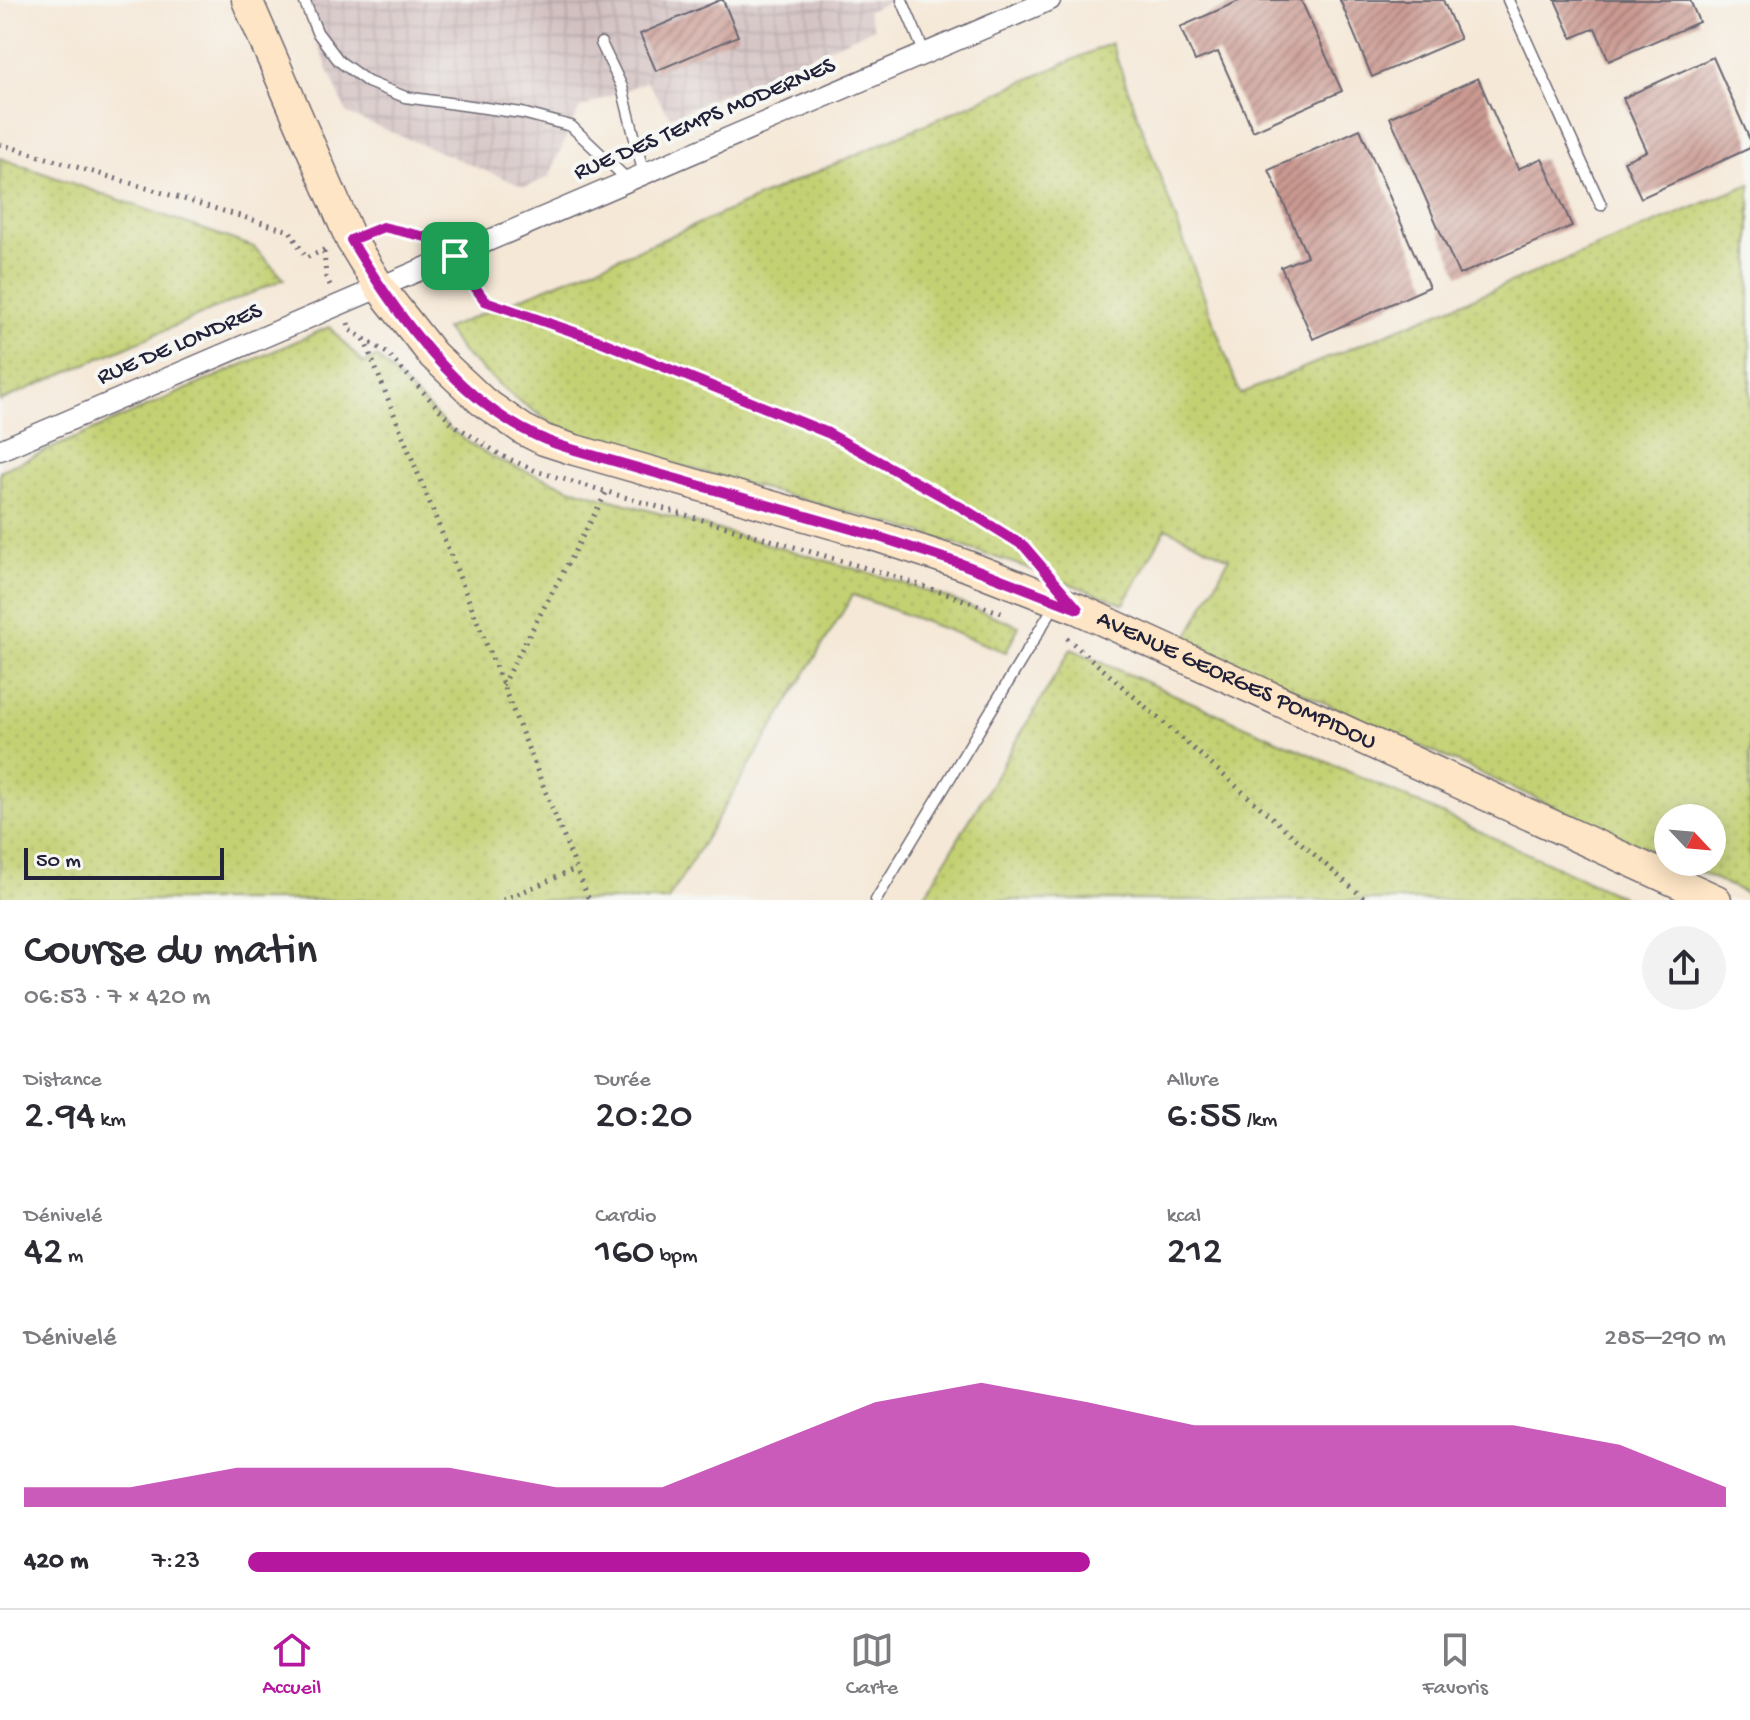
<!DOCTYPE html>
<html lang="fr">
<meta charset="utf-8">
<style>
body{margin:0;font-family:"Gochi Hand",sans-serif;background:#f2f2f3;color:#2b2b33;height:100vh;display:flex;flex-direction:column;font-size:30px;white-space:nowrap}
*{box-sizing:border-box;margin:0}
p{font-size:26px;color:#7c7c81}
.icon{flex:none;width:44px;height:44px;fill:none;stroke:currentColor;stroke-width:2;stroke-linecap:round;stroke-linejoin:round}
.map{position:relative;height:900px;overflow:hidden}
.side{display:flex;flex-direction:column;background:#fff;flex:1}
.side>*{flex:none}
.needle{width:52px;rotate:116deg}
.tools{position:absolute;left:1654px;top:804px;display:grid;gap:16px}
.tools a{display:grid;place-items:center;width:72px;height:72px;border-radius:50%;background:#fff;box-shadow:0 4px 20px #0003;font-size:40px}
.scale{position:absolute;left:24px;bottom:20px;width:200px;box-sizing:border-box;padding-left:8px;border:4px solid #22223b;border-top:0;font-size:22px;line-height:28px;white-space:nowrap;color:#22223b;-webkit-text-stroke:6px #f6f6f2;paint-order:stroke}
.pin{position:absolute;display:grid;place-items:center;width:68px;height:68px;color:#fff;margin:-34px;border-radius:16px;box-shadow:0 4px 12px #0006}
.round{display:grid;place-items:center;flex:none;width:84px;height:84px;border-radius:42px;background:#f2f2f3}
.overview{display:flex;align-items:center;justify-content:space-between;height:136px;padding:0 24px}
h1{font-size:44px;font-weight:600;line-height:60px}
.figures{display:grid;grid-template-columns:repeat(3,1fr);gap:12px;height:136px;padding:8px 24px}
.figures div{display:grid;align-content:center}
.figures b{font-size:40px;font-weight:600}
.figures small{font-size:22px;font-weight:400}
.figures p{font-size:22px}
.chart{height:224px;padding:16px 24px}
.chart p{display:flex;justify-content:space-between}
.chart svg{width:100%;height:144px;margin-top:8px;fill:#b5179e;opacity:.7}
ul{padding:0 24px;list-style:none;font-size:26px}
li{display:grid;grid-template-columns:128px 96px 1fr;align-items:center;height:60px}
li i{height:20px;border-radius:10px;background:#b5179e}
.tab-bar{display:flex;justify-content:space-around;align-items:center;height:112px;border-top:2px solid #e1e1e2;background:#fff;font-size:22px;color:#7c7c81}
.tab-bar a{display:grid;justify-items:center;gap:4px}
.tab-bar .selected{color:#b5179e}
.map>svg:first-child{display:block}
</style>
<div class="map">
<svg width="1750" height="900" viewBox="0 0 1750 900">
<defs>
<pattern id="industrial-grid" width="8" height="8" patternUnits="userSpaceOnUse" patternTransform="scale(2)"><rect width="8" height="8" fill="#d2bfc0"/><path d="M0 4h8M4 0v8" fill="none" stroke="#b4a4a6"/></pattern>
<pattern id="grass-dots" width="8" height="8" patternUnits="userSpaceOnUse" patternTransform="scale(2)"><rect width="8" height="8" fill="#c4d173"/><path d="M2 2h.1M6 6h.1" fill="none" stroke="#a8b364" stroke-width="1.8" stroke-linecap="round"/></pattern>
<pattern id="building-hatch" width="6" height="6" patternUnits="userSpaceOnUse" patternTransform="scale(2)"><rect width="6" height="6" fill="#ca9991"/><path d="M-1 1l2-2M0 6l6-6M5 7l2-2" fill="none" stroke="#a47c78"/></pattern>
</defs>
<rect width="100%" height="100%" fill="#f6f6f2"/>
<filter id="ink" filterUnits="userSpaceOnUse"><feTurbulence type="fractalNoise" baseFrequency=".0125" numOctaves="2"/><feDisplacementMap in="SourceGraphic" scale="16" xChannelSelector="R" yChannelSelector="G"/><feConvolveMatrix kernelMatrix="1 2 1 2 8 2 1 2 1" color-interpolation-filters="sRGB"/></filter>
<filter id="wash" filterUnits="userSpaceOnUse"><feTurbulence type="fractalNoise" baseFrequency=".006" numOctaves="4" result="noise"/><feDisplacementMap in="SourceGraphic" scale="32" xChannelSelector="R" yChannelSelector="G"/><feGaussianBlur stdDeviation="1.8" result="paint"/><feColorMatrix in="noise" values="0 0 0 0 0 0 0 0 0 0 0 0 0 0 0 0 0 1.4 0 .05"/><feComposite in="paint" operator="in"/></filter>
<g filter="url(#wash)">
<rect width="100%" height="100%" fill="#f5e8d7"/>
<path fill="url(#industrial-grid)" d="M 299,0 L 894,0 L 867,11 L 874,28 L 670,117 L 647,81 L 580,108 L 571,126 L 549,177 L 525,187 L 347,114 Z"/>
<path fill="url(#grass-dots)" stroke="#737a57" stroke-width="2" d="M 1111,43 L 1240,394 L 1750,184 L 1750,895 L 1677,862 L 1712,862 L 1712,818 L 1668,818 L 1668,858 L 1186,640 L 1229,558 L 1166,528 L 1124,604 L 1025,567 L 919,532 L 589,440 L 553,424 L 515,398 L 463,353 L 445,329 L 652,244 Z
M 0,158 L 254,247 L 284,279 L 0,401 Z
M 329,327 L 363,363 L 377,357 L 450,429 L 478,449 L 500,461 L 570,488 L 887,578 L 945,597 L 1019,626 L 1006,652 L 853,595 L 668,900 L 0,900 L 0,471 Z
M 1071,649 L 1370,781 L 1629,900 L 922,900 Z"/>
<g id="blocks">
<path fill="url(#building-hatch)" d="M 720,0 L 723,0 L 738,36 L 656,71 L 640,34 Z
M 1241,0 L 1301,0 L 1342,91 L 1253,131 L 1218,52 L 1195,61 L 1180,27 Z
M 1340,0 L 1443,0 L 1460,39 L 1372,77 Z
M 1555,0 L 1690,0 L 1699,22 L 1609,61 L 1595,28 L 1572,38 Z
M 1713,57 L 1750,140 L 1750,148 L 1641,198 L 1624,161 L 1647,151 L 1623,98 Z
M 1478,78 L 1518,169 L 1542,158 L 1572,226 L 1459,275 L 1390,117 Z
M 1360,129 L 1429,287 L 1313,339 L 1281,267 L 1307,256 L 1269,170 Z"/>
</g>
</g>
<g filter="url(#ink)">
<use href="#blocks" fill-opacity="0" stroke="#6c6772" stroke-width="2"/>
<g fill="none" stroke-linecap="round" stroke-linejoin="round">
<defs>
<path id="lane" d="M 304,0 L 317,32 L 339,61 L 368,82 L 405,97 L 522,113 L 571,126 L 629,181
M 902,0 L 925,54
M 1508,0 L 1601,205
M 601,43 L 622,87 L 644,175
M 876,900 L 1056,603"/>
<path id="street" d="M 0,450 L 1050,0"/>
<g id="secondary">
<path id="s1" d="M 247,0 L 351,240 L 380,288 L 433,355 L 482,401 L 524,430 L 544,440 L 575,450 L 876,536 L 962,564 L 1078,609 L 1716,900"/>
</g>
</defs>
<use href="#lane" stroke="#6c6772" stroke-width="13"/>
<use href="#street" stroke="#6c6772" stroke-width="23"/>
<use href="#secondary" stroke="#6c6772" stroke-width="33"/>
<path stroke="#6c6772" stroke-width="5" stroke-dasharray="2 6" stroke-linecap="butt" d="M 0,144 L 290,231 L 306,258 L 328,248
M 375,231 L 383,227 L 426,237 L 442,233
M 324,252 L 326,277 L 330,285
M 464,273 L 485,301 L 600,341 L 828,433 L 961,507 L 1024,546 L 1038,562
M 348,323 L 350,330 L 387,353 L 453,424 L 502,456 L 539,472 L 890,575 L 1005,614
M 364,339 L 589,900
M 1067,638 L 1366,900
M 502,685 L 606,493
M 503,900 L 576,869"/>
<use href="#lane" stroke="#fff" stroke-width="10"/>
<use href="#street" stroke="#fff" stroke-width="20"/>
<use href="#secondary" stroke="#fde5c5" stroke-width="30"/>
</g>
</g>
<g fill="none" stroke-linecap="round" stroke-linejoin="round" filter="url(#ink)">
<defs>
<path id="route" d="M 383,227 L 426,237 L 443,233 L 465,273 L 485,301 L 600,341 L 828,433 L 961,507 L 1024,546 L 1078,609 L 962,564 L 876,536 L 575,450 C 565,447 555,444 546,440 C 461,406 397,316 351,240 Z"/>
</defs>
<use href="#route" stroke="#fff" stroke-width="16"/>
<use href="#route" stroke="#b5179e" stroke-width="10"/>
</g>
<g text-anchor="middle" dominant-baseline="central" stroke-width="8" stroke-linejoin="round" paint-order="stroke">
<g font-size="24" fill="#22223b" stroke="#f6f6f2">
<text transform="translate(705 120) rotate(-23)">RUE DES TEMPS MODERNES</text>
<text transform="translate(180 345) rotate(-23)">RUE DE LONDRES</text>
<text stroke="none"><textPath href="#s1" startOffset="1278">AVENUE GEORGES POMPIDOU</textPath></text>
</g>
</g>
</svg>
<div class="tools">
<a><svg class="needle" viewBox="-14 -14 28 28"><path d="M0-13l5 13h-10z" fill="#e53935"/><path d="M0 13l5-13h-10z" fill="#7c7c81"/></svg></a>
</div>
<div class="scale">50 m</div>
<div class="pin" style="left:455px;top:256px;background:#1e9e55"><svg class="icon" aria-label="arrive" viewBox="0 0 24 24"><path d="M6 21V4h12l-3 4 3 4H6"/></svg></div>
</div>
<section class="side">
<div class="overview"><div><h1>Course du matin</h1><p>06:53 · 7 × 420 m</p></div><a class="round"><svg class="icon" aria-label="share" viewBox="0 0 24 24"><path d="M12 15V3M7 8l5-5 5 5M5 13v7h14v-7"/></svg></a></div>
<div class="figures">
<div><p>Distance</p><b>2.94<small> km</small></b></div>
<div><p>Durée</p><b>20:20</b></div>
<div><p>Allure</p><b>6:55<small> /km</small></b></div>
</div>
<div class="figures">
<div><p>Dénivelé</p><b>42<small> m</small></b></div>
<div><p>Cardio</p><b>160<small> bpm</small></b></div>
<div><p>kcal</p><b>212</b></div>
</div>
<div class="chart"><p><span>Dénivelé</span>285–290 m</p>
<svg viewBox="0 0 160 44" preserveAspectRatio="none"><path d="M0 44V38L10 38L20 32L30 32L40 32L50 38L60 38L70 25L80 12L90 6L100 12L110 19L120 19L130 19L140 19L150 25L160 38V44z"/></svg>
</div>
<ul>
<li><b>420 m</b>7:23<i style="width:57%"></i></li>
</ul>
</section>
<nav class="tab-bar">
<a class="selected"><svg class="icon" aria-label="home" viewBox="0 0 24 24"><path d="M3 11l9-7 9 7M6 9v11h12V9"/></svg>Accueil</a>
<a><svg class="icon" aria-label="map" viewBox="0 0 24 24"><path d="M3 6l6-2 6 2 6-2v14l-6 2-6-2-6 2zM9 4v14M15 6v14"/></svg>Carte</a>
<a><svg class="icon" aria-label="saved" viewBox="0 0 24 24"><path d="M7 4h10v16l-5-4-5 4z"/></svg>Favoris</a>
</nav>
